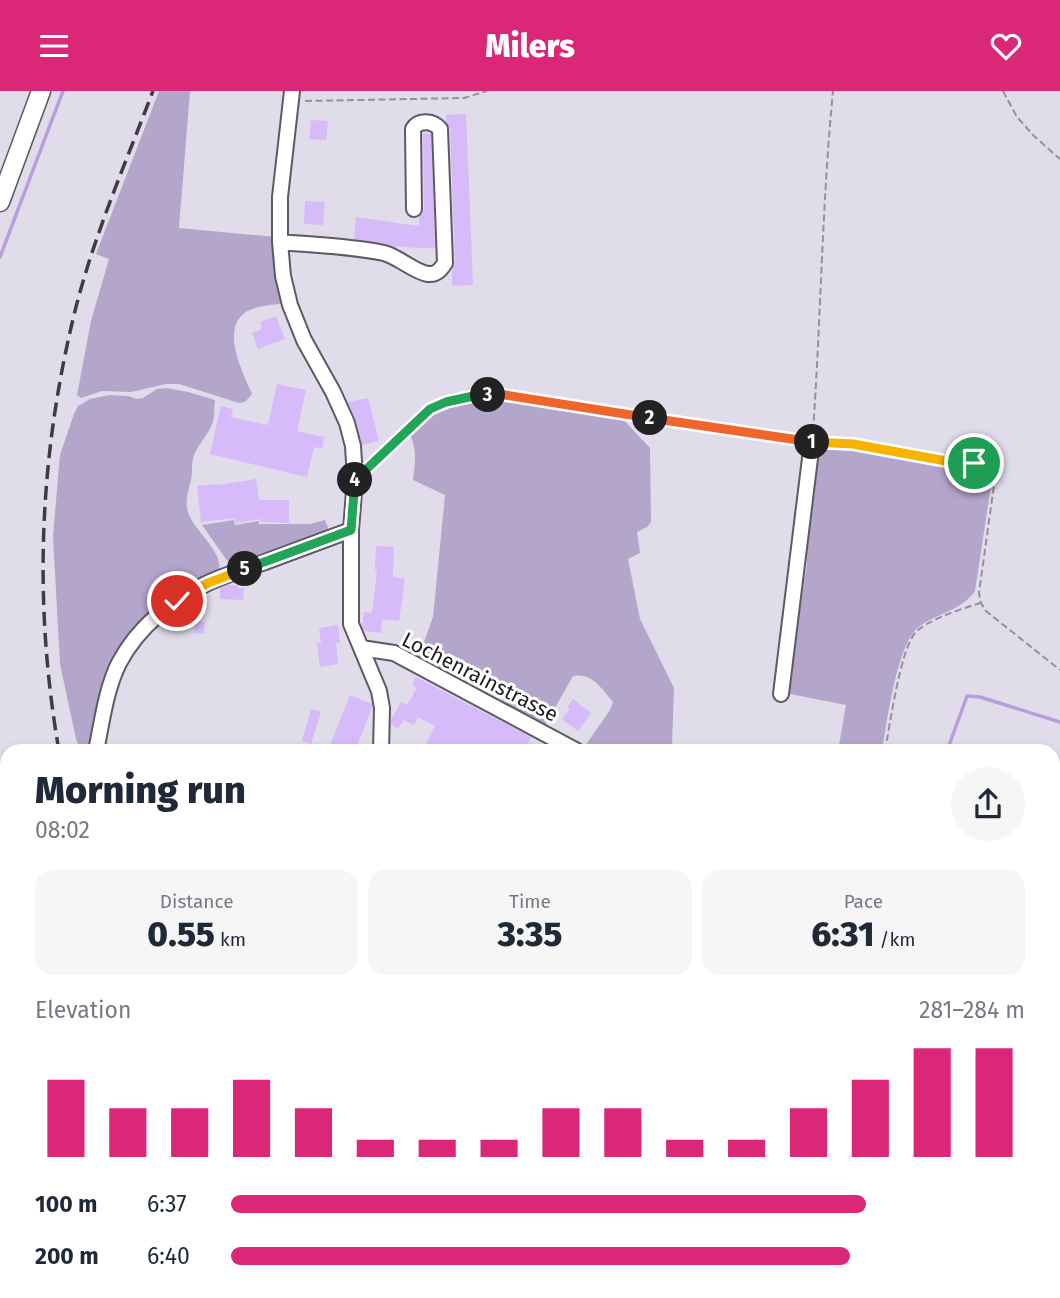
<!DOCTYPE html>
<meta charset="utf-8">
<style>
body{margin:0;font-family:"Fira Sans",sans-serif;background:#f6f6f7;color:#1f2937;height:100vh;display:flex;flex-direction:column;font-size:26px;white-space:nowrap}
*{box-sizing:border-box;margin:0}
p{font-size:23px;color:#747a83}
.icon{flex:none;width:38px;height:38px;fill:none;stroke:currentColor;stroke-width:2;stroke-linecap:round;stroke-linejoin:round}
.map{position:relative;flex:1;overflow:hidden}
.sheet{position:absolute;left:0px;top:653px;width:1060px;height:555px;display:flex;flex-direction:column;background:#fff;border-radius:21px 21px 0 0;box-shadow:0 4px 10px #0003}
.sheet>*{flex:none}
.pin{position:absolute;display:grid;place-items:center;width:60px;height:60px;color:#fff;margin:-30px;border:4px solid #fff;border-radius:50%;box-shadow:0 2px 7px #0007}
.km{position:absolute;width:35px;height:35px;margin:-18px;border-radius:50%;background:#222;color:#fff;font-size:19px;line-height:35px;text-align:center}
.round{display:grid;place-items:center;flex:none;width:74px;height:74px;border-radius:37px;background:#f6f6f7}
.headline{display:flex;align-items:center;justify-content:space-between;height:119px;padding:0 35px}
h1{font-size:38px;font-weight:800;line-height:52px}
.stats{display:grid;grid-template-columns:repeat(3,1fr);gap:10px;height:119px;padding:7px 35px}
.stats div{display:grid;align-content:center;border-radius:18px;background:#f6f6f7;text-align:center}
.stats b{font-size:35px;font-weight:800}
.stats small{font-size:19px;font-weight:400}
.stats p{font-size:19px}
.chart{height:196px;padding:14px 35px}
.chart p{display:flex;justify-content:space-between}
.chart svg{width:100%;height:126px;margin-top:7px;stroke:#db2777;stroke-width:6}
ul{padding:0 35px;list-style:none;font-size:23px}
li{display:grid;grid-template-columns:112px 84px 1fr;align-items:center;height:52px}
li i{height:18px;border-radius:9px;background:#db2777}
header{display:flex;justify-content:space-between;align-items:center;height:91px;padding:0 35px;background:#db2777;color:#fff;font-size:32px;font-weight:800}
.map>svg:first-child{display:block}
</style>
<header><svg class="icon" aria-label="menu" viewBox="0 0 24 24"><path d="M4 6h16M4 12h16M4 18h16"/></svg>Milers<svg class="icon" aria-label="heart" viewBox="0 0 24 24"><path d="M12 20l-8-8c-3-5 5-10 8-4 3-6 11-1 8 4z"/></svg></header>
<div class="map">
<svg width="1060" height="1207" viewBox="0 0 1060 1207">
<rect width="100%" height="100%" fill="#e1dce9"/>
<path fill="#b4a5ca" d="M 159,0 L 190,0 L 179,137 L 276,146 L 285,212 C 275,214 262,214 252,218 C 217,231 242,280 252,303 L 245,311 L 239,312 L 179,293 L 166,293 L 131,301 L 102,300 L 81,307 L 77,304 L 91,230 L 109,168 L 96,163 Z
M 167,297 L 188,301 L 215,309 C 214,316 215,324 213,331 C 209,343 199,352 194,364 C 192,370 192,374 192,380 C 192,392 185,403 187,417 C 190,439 227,460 218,483 L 130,548 L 92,660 L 81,660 L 76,648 L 60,573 L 53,445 L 60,364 L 74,323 L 78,315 L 90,308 L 110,304 L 128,305 L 137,308 L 143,307 L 157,298 Z
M 479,308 L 502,308 L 619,324 L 650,357 L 651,431 L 647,436 L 637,441 L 640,462 L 628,468 L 640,528 L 674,597 L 672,655 L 669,660 L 587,660 L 583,658 L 610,619 L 613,611 C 602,598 592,581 573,585 L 543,638 L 500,615 L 509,595 L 451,563 L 441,585 L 417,570 L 433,526 L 445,404 L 413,389 C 415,372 418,356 408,341 C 432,316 446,314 479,308 Z
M 821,353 L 853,353 L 924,367 L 981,374 L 989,379 L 992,388 L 975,500 C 962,519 938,522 920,535 C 897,550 887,632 882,660 L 838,660 L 846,614 L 785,602 L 796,520 L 801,511 L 807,472 L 804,454 L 817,356 Z
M 234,429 L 235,434 L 259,430 L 259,433 L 310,433 L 325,429 L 330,442 L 231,475 L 202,434 Z
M 729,1200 L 939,1200 L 939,1201 L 935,1207 L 728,1207 Z"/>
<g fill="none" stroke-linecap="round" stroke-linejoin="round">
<path stroke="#b99edc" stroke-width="3.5" d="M 0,166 L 63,0
M 947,660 L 967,605 L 980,606 L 1060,631
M 891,1207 L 896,1200"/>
<path stroke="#908c96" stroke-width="30" d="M 0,880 L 7,880
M 0,1094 L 7,1095"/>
</g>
<path fill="#d6bafa" d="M 466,23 L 473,194 L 452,195 L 452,180 L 455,172 L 450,38 L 446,31 L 446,24 Z
M 311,29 L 328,30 L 326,49 L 309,48 Z
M 423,42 L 431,43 L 435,157 L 416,157 L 397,155 L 397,157 L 386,153 L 354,148 L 356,126 L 419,135 L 419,126 L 424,118 Z
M 305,110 L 325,111 L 323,134 L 304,133 Z
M 276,225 L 285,248 L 258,258 L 252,242 L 262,238 L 260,231 Z
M 277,293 L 306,299 L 297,340 L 324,346 L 322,358 L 314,356 L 307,386 L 210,363 L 221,315 L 233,318 L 231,326 L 268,334 Z
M 368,307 L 379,350 L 362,354 L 356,329 L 348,311 Z
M 256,388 L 259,409 L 289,409 L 289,432 L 260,431 L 260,428 L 236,432 L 235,427 L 201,431 L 197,395 L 218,393 L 219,394 Z
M 376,455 L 394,456 L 393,486 L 405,488 L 399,530 L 382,528 L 381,542 L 364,540 L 362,535 L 364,521 L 372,522 L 377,479 L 375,479 Z
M 229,494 L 238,494 L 238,497 L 244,497 L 243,509 L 220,508 L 220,497 Z
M 196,530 L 205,531 L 204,543 L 194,542 Z
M 338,534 L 340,552 L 336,552 L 338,573 L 320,576 L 317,552 L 321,552 L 319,537 Z
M 416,586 L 531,646 L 524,660 L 422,660 L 435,635 L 418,626 L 414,634 L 404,629 L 398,637 L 391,634 L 391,629 L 401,611 L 407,614 L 417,597 L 412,594 Z
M 350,604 L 372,613 L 372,617 L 355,660 L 344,660 L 330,654 Z
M 573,608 L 591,622 L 578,640 L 562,628 L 570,618 L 567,616 Z
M 311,618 L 321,621 L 311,653 L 302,650 Z"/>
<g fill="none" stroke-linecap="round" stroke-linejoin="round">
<defs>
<path id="minor" d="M 292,0 L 280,106 L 280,151 L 283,185 L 290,214 L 304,249 L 333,301 L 347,332 L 353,355 L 355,387 L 351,439 L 351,533 L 379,600 L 382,617 L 381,660
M 280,151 C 314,154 350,155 384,162 C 399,166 414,181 428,183 C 437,184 441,178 445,172 L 440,38 C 433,30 419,28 413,38 L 414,118
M 361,557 L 394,562 L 577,660
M 781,603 L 812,351
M 96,660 C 102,631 106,598 119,572 C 138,536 173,507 210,491 C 228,483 247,477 265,471 C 294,460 322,450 351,439
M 0,817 L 7,815
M 1054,912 L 1060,915
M 369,1207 L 369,1200"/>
<path id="major" d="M 0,111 L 41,0"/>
</defs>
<use href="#minor" stroke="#5e5964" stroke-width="18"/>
<use href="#major" stroke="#5e5964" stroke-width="21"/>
<path stroke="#95919b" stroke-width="2" stroke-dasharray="7 3.5" stroke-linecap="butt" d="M 1003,0 L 1017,26 L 1034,45 L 1060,68
M 305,10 L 464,7 L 487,0
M 813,340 C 821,226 822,113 833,0
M 824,352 C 868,354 910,365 954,372 C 964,373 977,370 986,374 C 992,377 994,381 995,387 L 979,502 L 981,512 L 986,520 L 1060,579
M 367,378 C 384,361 411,330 431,318 C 453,305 481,304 505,304 L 801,349
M 885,660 C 890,634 900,560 915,542 C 928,528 962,518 980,512
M 609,1207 L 622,1200"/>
<use href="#minor" stroke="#fff" stroke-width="14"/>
<use href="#major" stroke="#fff" stroke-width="18"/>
<path stroke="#3e3c42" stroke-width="3.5" stroke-dasharray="14 7" stroke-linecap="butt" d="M 59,660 C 33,511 39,363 76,216 C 95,142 126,71 153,0
M 177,1200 L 178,1207"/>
</g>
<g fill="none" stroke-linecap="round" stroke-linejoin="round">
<defs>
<path id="split-1" d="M 812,351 L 853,353 L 957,372 L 974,372"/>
<path id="split-2" d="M 650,327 L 812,351"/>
<path id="split-3" d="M 488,304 L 505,304 L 650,327"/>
<path id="split-4" d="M 355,389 L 430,318 L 446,311 L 478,304 L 488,304"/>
<path id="split-5" d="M 245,478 L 351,439 L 355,389"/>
<path id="split-6" d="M 177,510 L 208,492 L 245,478"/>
</defs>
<use href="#split-1" stroke="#fff" stroke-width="14"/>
<use href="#split-2" stroke="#fff" stroke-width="14"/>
<use href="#split-3" stroke="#fff" stroke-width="14"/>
<use href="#split-4" stroke="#fff" stroke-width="14"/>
<use href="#split-5" stroke="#fff" stroke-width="14"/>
<use href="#split-6" stroke="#fff" stroke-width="14"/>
<use href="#split-1" stroke="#f5b400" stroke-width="9"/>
<use href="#split-2" stroke="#f0652b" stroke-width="9"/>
<use href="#split-3" stroke="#f0652b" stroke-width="9"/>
<use href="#split-4" stroke="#22a559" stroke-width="9"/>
<use href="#split-5" stroke="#22a559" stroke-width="9"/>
<use href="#split-6" stroke="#f5b400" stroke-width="9"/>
</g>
<g text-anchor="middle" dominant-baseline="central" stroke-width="6" stroke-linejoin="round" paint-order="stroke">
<g font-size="21" fill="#1e1c21" stroke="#fff">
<text transform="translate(480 586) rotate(27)">Lochenrainstrasse</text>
</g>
</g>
</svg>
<div class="pin" style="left:974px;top:372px;background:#1e9e55"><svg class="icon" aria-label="arrive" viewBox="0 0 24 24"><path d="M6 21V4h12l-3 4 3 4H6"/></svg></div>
<div class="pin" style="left:177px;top:510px;background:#d93025"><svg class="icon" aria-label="check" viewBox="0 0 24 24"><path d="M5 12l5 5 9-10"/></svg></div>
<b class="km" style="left:812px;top:351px">1</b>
<b class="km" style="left:650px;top:327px">2</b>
<b class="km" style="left:488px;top:304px">3</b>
<b class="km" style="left:355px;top:389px">4</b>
<b class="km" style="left:245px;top:478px">5</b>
<section class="sheet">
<div class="headline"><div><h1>Morning run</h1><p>08:02</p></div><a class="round"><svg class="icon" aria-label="share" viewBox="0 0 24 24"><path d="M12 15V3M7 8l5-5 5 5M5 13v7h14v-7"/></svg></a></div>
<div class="stats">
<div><p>Distance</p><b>0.55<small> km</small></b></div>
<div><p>Time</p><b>3:35</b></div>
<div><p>Pace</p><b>6:31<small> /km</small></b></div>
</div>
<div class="chart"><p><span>Elevation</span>281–284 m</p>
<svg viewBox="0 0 160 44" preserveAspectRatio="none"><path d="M5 44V17M15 44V27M25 44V27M35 44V17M45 44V27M55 44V38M65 44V38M75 44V38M85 44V27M95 44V27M105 44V38M115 44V38M125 44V27M135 44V17M145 44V6M155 44V6"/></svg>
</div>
<ul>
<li><b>100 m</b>6:37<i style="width:80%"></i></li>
<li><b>200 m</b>6:40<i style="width:78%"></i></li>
</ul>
</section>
</div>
